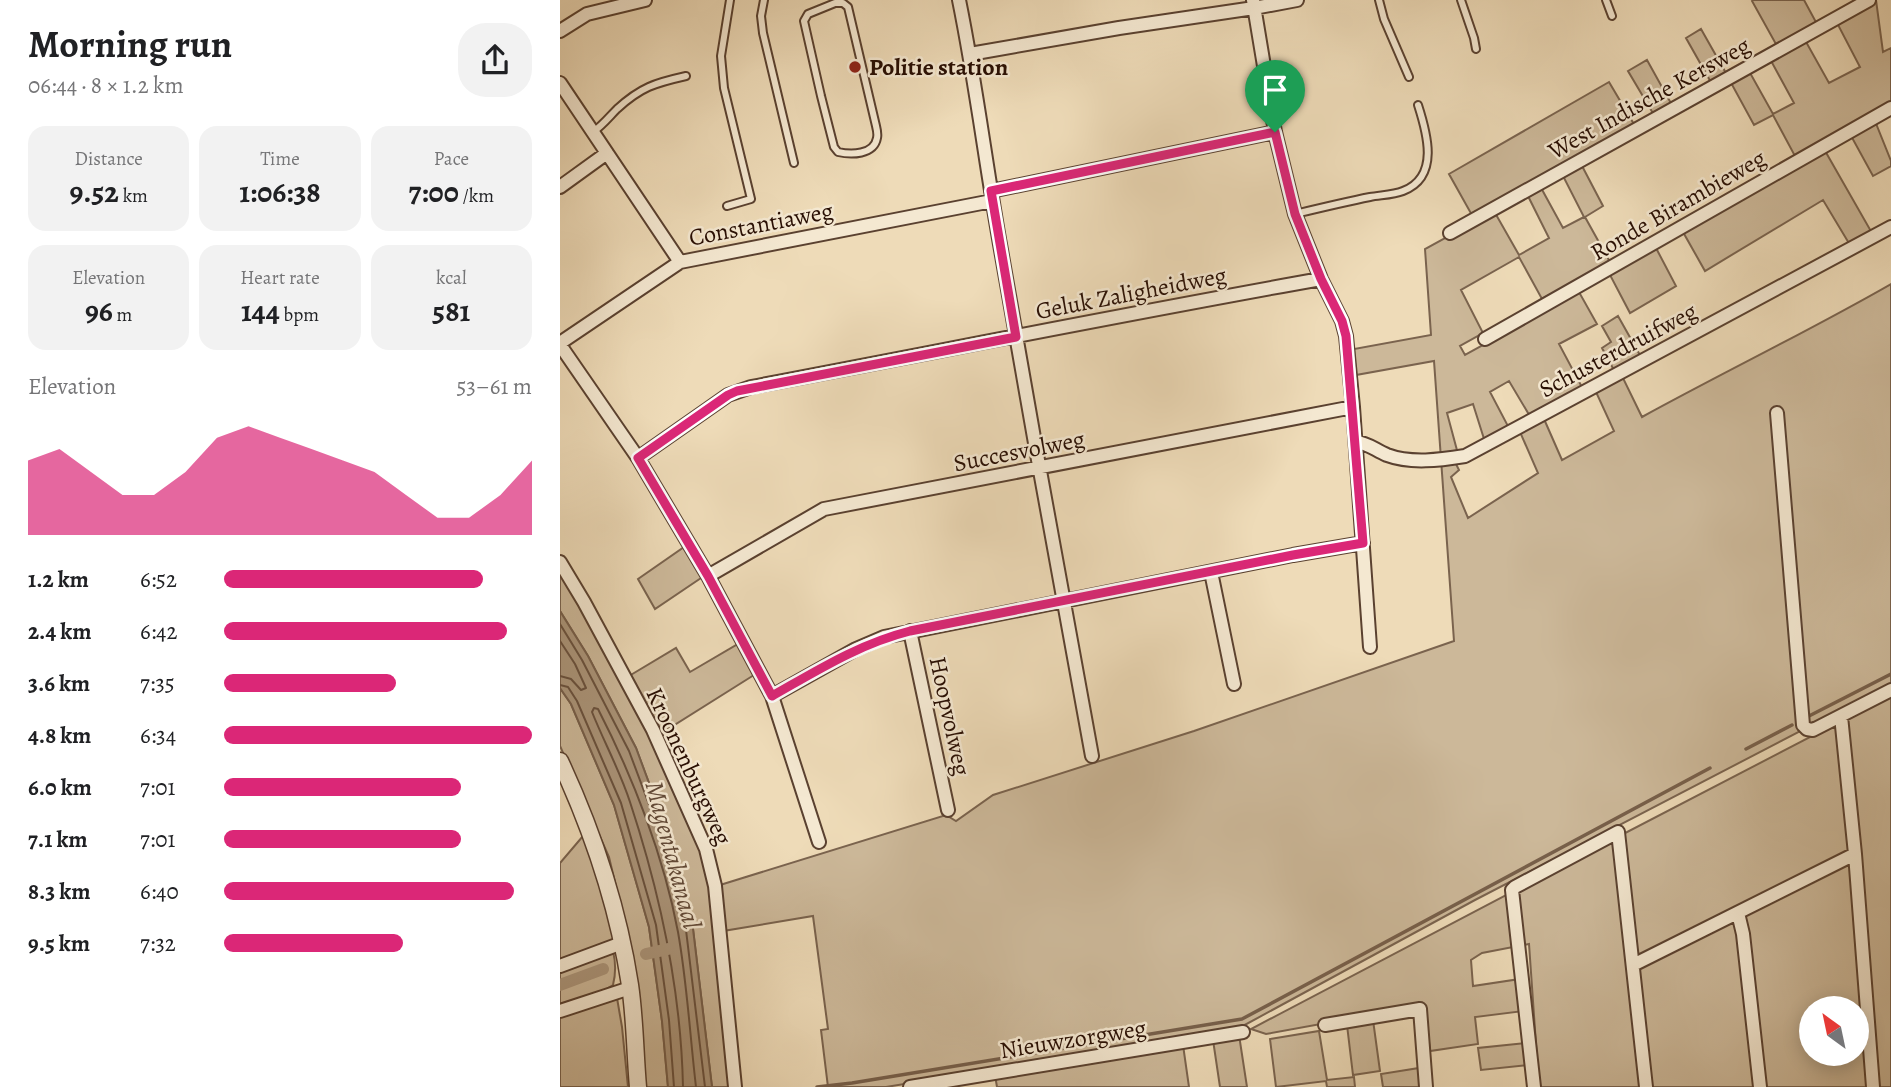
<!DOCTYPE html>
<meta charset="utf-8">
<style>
body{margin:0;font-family:Alegreya,serif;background:#f2f2f2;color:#202124;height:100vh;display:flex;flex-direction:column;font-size:26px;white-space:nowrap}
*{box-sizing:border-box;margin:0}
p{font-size:23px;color:#757577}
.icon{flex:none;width:38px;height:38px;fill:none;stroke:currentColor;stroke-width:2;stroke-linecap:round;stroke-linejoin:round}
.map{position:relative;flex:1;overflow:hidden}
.panel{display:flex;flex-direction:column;background:#fff;width:560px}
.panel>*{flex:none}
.needle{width:46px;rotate:327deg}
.tools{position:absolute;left:1239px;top:996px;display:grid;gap:14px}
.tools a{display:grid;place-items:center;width:70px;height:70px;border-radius:50%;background:#fff;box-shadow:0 4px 18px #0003;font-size:35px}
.pin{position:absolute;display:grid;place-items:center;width:60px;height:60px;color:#fff;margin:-72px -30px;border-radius:50% 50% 50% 0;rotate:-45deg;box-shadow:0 0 7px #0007}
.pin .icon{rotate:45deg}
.round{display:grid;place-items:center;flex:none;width:74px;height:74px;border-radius:28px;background:#f2f2f2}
.overview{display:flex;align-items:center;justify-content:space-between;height:119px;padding:0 28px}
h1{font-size:38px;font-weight:600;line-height:52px}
.metrics{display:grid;grid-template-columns:repeat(3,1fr);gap:10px;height:119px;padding:7px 28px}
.metrics div{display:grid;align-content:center;border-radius:18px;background:#f2f2f2;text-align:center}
.metrics b{font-size:30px;font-weight:600}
.metrics small{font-size:19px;font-weight:400}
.metrics p{font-size:19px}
.chart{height:196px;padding:14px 28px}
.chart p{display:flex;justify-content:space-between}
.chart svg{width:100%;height:126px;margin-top:7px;fill:#db2777;opacity:.7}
ul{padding:0 28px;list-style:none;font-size:23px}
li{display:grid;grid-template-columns:112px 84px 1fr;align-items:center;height:52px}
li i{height:18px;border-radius:9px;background:#db2777}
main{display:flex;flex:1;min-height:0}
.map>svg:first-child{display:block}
</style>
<main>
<section class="panel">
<div class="overview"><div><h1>Morning run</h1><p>06:44 · 8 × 1.2 km</p></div><a class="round"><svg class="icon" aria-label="share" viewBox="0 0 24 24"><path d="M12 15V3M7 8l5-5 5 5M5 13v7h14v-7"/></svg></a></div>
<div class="metrics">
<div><p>Distance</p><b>9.52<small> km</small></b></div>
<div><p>Time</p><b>1:06:38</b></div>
<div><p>Pace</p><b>7:00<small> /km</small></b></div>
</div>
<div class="metrics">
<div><p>Elevation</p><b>96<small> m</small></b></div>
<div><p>Heart rate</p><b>144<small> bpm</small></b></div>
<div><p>kcal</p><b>581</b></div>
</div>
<div class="chart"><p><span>Elevation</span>53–61 m</p>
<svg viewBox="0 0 160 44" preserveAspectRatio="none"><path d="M0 44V18L10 14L20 22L30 30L40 30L50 22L60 10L70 6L80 10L90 14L100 18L110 22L120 30L130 38L140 38L150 30L160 18V44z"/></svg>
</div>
<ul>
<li><b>1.2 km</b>6:52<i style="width:84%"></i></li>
<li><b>2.4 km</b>6:42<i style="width:92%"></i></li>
<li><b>3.6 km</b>7:35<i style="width:56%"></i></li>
<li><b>4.8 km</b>6:34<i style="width:100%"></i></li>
<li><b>6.0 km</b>7:01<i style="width:77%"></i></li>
<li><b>7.1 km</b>7:01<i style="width:77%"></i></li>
<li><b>8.3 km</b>6:40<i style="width:94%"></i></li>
<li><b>9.5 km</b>7:32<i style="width:58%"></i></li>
</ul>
</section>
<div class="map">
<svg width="1331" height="1087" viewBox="0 0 1331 1087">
<rect width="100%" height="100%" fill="#eedbb8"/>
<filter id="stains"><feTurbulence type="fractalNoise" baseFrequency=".00286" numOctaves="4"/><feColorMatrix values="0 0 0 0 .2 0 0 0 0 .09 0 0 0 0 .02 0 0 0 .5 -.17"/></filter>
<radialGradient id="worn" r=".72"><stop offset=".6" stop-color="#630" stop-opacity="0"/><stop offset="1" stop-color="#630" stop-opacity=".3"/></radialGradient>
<path fill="#ccb899" stroke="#7a634e" stroke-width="2" fill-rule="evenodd" d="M 1193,0 L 1244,0 L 1257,24 L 1217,46 L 1192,1 Z
M 1314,0 L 1316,0 L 1323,52 L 1331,48 L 1331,106 L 1236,158 L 1213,115 L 1194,125 L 1170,81 L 1189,71 L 1213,114 L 1234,103 L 1210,59 L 1245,40 L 1269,83 L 1300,67 L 1276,21 Z
M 1141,29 L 1167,75 L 1152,84 L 1126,38 Z
M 1087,60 L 1112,105 L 1094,115 L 1068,71 Z
M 1049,82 L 1075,126 L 913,217 L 889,174 Z
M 1315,121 L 1331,161 L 1331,166 L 1313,176 L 1290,134 Z
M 1264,149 L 1312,233 L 1290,245 L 1263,200 L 1145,271 L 1123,232 Z
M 1021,164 L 1043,206 L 1025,217 L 1050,262 L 982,299 L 959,257 L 901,290 L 923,333 L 900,346 L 905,355 L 1019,292 L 1037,324 L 999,344 L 1023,389 L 971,418 L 949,381 L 930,392 L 949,428 L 925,442 L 913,404 L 887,413 L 898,454 L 893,458 L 899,470 L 891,477 L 908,518 L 978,473 L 960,432 L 984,419 L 1002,460 L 1054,431 L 1036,392 L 1063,378 L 1082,417 C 1164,372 1249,331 1331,284 L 1331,684 L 915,900 L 681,1027 L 670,1031 L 326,1087 L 268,1087 L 261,1030 L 268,1029 L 253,916 L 163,931 L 160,885 L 386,815 L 396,821 L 433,795 L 634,731 L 894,641 L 874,361 L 796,375 L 794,349 L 871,335 L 865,249 L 934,211 L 959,255 L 989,238 L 967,194 L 980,186 L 1003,228 L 1024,217 L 1002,174 Z
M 1096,248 L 1116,286 L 1070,313 L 1050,275 Z
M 1058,316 L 1081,357 L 1055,372 L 1042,348 L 1051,342 L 1042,326 Z
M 127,545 L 144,576 L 95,609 L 78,579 Z
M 0,573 L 44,649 L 93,741 L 138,842 L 150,878 L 170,1087 L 152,1087 L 133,929 L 112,845 L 76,748 L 28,656 L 0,611 Z
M 178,644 L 194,675 L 100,734 L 69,676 L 116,648 L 130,672 Z
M 0,688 L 11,704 L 54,805 L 89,927 L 102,1021 L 108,1087 L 85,1087 L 69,941 L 49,857 L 0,746 Z
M 1331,695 L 1331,1087 L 979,1087 L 969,944 L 922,953 L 911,960 L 913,986 L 960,979 L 964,1011 L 915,1017 L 918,1044 L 870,1051 L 865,1005 L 706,1034 L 691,1029 L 967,884 ZM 1251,1008 L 1297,1008 L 1297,1054 L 1251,1054 Z
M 23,836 L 38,876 L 54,938 L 51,943 L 0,961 L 0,863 Z
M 53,951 C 56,963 56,973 53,985 L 43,991 L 0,1006 L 0,971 Z
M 57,998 L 62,1027 L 68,1087 L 0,1087 L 0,1016 Z
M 813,1020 L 820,1071 L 793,1075 L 787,1025 Z
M 759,1031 L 767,1080 L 794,1077 L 795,1087 L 767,1087 L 766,1081 L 716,1087 L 710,1039 Z
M 679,1035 L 687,1087 L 660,1087 L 653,1040 Z
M 967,1043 L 969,1065 L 921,1070 L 918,1048 Z
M 623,1045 L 629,1087 L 437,1087 L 435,1075 Z
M 859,1068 L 861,1087 L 823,1087 L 821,1074 Z"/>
<path fill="#ab957a" stroke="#775f4a" stroke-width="2" d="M 0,611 L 28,656 L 76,748 L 112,845 L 133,929 L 152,1087 L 108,1087 L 102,1021 L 89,927 L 54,805 L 11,704 L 0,688 Z"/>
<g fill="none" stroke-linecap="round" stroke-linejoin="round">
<path stroke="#6a523e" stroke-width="2" d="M 0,624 L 22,660 L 69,751 L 105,847 L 126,930 L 145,1087
M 0,641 L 15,664 L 26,688 L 21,690 L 11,679 L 0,676
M 0,685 L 8,687 L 17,701 L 61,803 L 96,925 L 109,1020 L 114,1087
M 123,1087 C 121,990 100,893 70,802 C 60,771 44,742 32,712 L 34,708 L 38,709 C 73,777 104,857 118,932 C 127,982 130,1036 136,1087"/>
<path stroke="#775f4a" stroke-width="3.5" d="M 1249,716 L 1331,674
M 1186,749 L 1232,725
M 257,1087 L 292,1083 L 682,1019 L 1150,768"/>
<path stroke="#ab957a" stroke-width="12" d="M 86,954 L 108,949
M 0,985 L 43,969"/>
<defs>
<path id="service" d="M 204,0 L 201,16 L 203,33 L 234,163
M 819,0 L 824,19 L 849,77
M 901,0 L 914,38 L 916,49
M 1046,0 L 1052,16
M 275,3 L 283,3 L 288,7 L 316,126 C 317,130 318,134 317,138 C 314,155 291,155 278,152 L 274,147 L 261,96 L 244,21 L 248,14 Z
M 33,132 C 43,125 49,117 57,109 C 81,87 95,83 126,76
M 167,206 L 191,199 L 164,88 L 161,56 L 170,0
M 735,214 C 760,208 785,202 810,197 C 820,195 833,195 843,191 C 880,177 867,133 858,105"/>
<path id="minor" d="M 399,0 C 416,83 426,167 441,250 C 470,419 501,587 532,756
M 693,0 L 715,132 L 735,214 L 761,279 L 782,321 L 786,336 L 793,407 L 810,647
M 0,31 L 27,14 L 85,0
M 410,54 L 559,28 L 694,8 L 737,0
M 0,83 L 120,262
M 0,187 L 47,153
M 431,191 L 715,132
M 890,233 L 1309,0
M 925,339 L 1331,108
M 0,343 L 120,262 L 432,201
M 0,345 L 78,458 L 148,576 L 212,696 L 259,842
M 1217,413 L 1243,725 L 1247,729 L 1253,730 L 1331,690
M 796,442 C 808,443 815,450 827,455 C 851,464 880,460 905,456 L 1331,227
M 78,458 L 168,395 L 191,387 C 381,351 570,313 761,279
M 0,562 L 24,602 L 93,730 L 146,849 L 155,886 L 175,1087
M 651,572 L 674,684
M 148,576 L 264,509 L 793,407
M 350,631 L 388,810
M 212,696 L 296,649 L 324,637 L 733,555 L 803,543
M 1281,716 L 1295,854 L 1313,1087
M 1178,913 L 1183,934 L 1200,1087
M 1073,965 L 1295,854
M 0,966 L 62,943
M 0,1011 L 70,988
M 765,1025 L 860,1009 L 866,1087
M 350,1087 L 683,1032
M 974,1087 L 952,890 L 955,887 L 1058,832 L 1086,1087"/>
<path id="tertiary" d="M 0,761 C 33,832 58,907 70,985 C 75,1019 75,1053 78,1087"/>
</defs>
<use href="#service" stroke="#5a4130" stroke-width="10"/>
<use href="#minor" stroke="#5a4130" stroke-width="16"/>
<use href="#tertiary" stroke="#5a4130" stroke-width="19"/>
<use href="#service" stroke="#f4e8d1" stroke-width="6"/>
<use href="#minor" stroke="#f4e8d1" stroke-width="12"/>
<use href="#tertiary" stroke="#f4e8d1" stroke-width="16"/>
</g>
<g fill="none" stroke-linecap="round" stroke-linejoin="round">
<defs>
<path id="route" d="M 715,132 L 735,214 L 761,279 L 782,321 L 786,336 L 803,543 L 733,555 L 350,631 C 299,644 258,670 212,696 L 148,576 L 78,458 L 168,395 L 177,391 L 456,337 L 431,191 Z"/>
</defs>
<use href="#route" stroke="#fff" stroke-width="14"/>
<use href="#route" stroke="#db2777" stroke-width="9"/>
</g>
<circle fill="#8f2418" stroke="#f4e8d1" stroke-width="2.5" cx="295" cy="67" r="7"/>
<g text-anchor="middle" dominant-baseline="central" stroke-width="5" stroke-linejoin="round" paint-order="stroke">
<g font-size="24" font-weight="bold" fill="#280e03" stroke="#f4e8d1" text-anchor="start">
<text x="309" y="67">Politie station</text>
</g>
<g font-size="24" fill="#280e03" stroke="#f4e8d1">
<text transform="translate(1089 98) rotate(-29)">West Indische Kersweg</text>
<text transform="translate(1118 205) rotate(-30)">Ronde Birambieweg</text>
<text transform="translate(201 224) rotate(-11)">Constantiaweg</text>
<text transform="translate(571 293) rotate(-11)">Geluk Zaligheidweg</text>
<text transform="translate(1058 350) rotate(-28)">Schusterdruifweg</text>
<text transform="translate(459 451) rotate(-11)">Succesvolweg</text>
<text transform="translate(390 716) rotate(78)">Hoopvolweg</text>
<text transform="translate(129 766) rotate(65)">Kroonenburgweg</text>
<text transform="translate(513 1039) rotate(-9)">Nieuwzorgweg</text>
</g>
<g font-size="26" font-style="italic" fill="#634b39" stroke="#f4e8d1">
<text transform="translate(113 855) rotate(75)">Magentakanaal</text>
</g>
</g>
<rect width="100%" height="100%" filter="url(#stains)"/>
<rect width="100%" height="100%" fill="url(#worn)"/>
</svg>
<div class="tools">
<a><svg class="needle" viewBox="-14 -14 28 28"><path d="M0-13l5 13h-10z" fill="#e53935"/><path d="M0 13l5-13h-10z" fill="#757577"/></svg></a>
</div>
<div class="pin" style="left:715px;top:132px;background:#1e9e55"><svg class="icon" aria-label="arrive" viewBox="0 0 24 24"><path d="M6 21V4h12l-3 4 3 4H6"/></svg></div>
</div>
</main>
